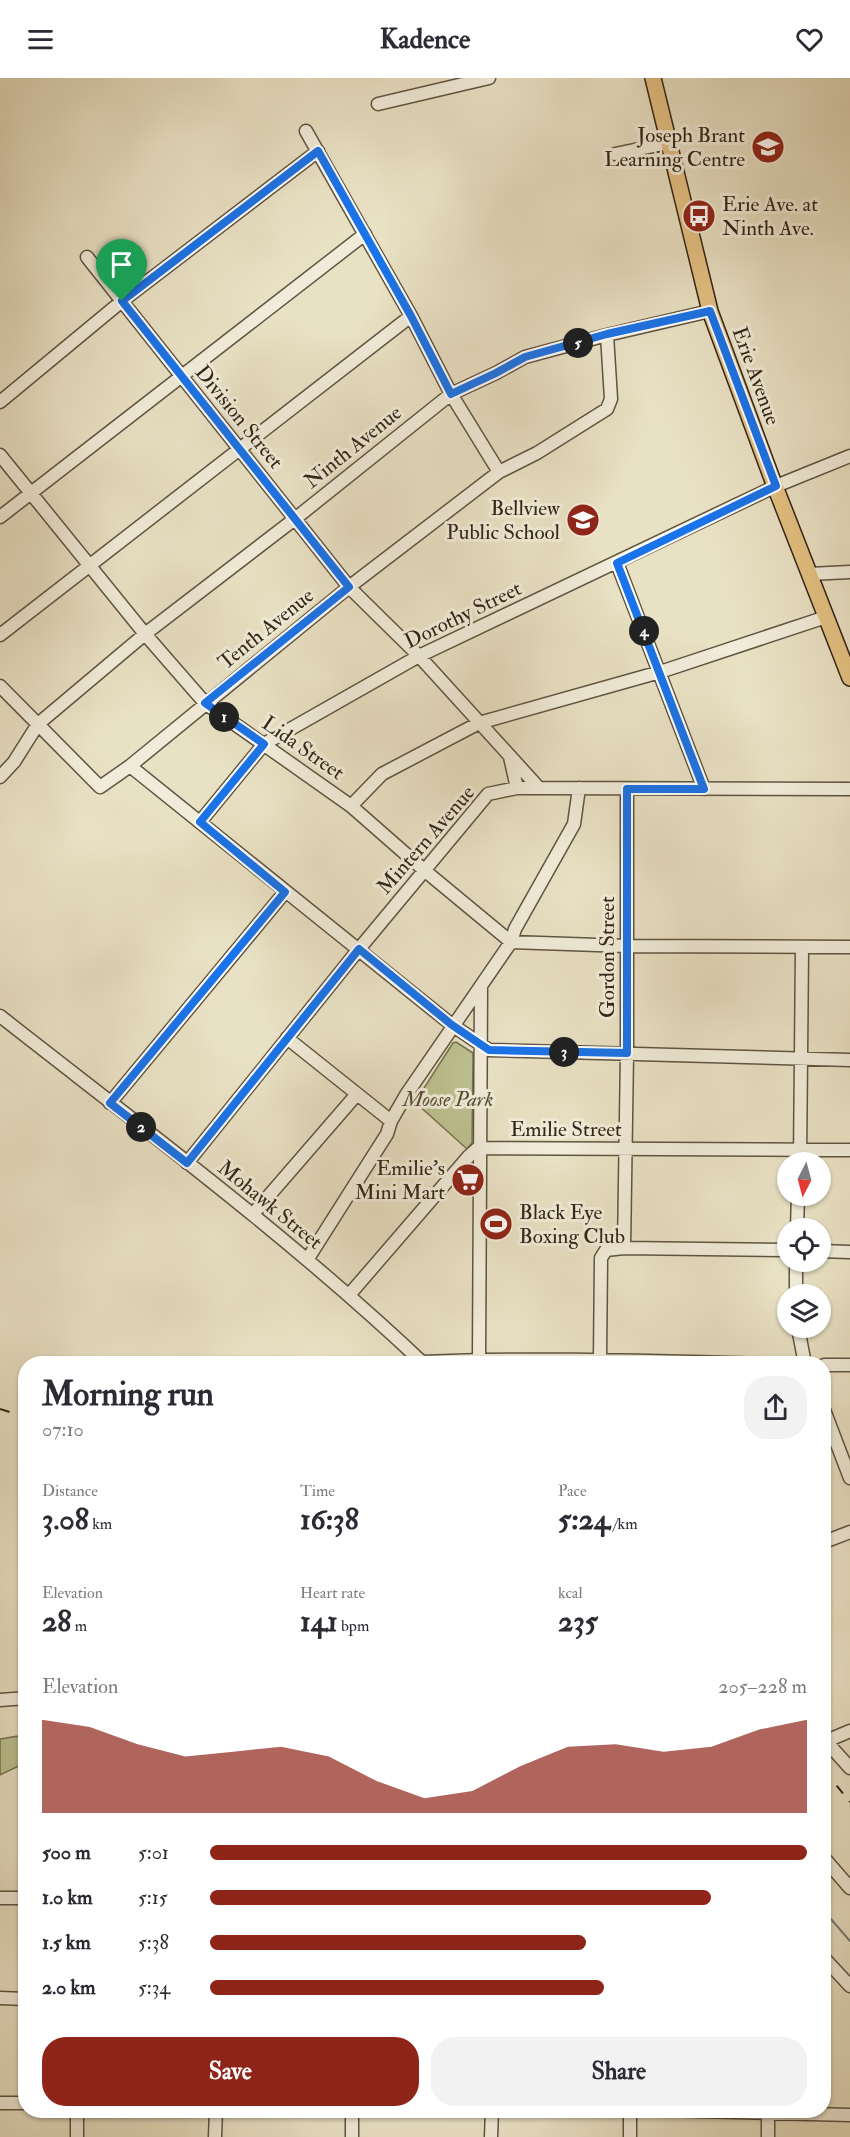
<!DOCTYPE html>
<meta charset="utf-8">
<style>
body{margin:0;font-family:"IM FELL Double Pica",serif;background:#f2f2f3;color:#2b2b33;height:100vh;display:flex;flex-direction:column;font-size:22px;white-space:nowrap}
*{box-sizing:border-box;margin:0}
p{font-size:20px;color:#7c7c81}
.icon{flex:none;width:33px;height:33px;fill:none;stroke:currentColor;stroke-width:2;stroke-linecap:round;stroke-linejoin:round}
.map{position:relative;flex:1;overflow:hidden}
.side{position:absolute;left:18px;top:1278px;width:813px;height:762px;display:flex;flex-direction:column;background:#fff;border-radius:24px;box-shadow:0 2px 4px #0004}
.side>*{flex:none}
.needle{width:39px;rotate:186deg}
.fabs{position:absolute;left:777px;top:1074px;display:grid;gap:12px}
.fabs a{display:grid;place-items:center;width:54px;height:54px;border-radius:50%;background:#fff;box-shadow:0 2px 4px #0004;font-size:30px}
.pin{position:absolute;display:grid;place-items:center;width:51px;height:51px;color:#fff;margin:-62px -26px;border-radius:50% 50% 50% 0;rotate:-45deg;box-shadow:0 0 6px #0007}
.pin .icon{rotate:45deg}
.km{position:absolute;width:30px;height:30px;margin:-15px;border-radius:50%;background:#222;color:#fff;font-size:16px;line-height:30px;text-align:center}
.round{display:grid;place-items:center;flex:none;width:63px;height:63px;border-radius:24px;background:#f2f2f3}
.summary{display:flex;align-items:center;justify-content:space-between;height:102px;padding:0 24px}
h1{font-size:33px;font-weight:700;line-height:45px}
.figures{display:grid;grid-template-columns:repeat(3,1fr);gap:9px;height:102px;padding:6px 24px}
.figures div{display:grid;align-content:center}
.figures b{font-size:30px;font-weight:700}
.figures small{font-size:16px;font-weight:400}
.figures p{font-size:16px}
.chart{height:168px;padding:12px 24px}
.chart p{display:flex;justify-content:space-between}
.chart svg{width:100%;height:108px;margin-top:6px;fill:#8f2418;opacity:.7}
.cta{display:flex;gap:12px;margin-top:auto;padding:12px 24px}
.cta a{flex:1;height:69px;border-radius:24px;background:#8f2418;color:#fff;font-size:24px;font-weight:700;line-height:69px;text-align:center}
.cta a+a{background:#f2f2f3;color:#2b2b33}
ul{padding:0 24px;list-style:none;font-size:20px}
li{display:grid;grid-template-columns:96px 72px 1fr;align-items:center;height:45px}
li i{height:15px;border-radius:8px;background:#8f2418}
header{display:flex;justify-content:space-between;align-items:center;height:78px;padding:0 24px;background:#fff;font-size:27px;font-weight:700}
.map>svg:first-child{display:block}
</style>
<header><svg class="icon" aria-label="menu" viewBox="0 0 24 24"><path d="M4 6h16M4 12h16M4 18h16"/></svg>Kadence<svg class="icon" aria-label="heart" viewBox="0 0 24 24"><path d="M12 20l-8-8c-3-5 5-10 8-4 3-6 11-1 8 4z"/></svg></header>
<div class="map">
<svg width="850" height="2059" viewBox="0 0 850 2059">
<rect width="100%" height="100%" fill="#e9e1c4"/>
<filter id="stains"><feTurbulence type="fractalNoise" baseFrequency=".00333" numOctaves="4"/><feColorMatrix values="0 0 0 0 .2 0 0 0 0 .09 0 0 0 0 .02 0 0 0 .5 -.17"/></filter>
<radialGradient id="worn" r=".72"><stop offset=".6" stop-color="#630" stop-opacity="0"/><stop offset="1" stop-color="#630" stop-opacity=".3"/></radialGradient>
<path fill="#bdc190" stroke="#777353" stroke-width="1.5" d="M 456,964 L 473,975 L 472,1065 L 467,1071 L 415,1024 L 453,965 Z
M 25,1657 L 25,1685 L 0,1697 L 0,1661 Z"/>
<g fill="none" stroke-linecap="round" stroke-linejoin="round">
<path stroke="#70807a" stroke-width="2" d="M 824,1833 L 850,1863"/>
<defs>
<path id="minor" d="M 378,26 L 489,0
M 306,53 L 411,238 L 451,316 L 499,394
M 615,76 L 668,65
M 87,179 L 349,509 L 419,578 L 539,710
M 0,324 L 122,223 L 318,73
M 0,377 L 145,556 L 205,625 L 351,728 L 424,792 L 511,864
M 0,439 L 365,156
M 617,485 L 704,711
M 809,496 L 850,494
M 0,557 L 411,238
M 0,608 L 100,709 L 130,688 L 349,509 L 499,394 L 537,375 L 607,331 L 611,321 L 607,257
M 510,679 L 517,710
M 130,688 L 452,947 L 489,972 L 850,982
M 0,699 L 14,684 L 38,646 L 145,556 L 296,440 L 451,316 L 496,295 L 525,279 L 607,257 L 710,233
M 351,728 L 382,696 L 479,645 L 660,594 L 826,539
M 200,744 L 264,666 L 419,578 L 776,408 L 850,378
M 511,864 L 626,868 L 850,869
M 0,938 C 144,1051 291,1160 424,1286
M 287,960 L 391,1043
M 110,1025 L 285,814
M 800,1084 L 802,870
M 187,1085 L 359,871 L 488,716 L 517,710 L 539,710 L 850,711
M 253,1136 L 357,1016
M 797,1150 L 798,1118
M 624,1170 L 627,975 L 627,711
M 820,1173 L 850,1174
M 307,1182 L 387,1056 L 391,1043 L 406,1017 L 511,864 L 515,851 L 574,746 L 579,710
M 796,1184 L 796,1216
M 349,1217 L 469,1078 L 478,1070 L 850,1072
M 798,1250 L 805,1286
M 479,1282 L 481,908
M 600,1282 L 601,1180 L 606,1172 L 624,1170 L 788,1172
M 423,1284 C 536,1279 649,1283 762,1286
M 824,1287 L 850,1287
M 824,1332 L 850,1400
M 824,1464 L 850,1454
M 0,1622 L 26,1620
M 824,1661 L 850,1690
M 824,1664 L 850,1653
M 824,1780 L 850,1810
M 0,1820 L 26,1820
M 824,1880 L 850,1908
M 0,1920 L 26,1921
M 0,2025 L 26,2025
M 77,2032 L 77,2059
M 662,2032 L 850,2037
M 768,2032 L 768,2059
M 215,2059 L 216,2032
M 352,2059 L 352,2032
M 491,2059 L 492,2032
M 630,2059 L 630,2032"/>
<path id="major" d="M 653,0 L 710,233 L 771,398 L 850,600"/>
</defs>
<use href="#minor" stroke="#5f5442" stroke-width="15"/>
<use href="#major" stroke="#312516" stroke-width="18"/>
<use href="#minor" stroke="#f1ecd9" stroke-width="12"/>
<use href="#major" stroke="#e4c082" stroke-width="15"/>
<path stroke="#312516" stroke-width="2" stroke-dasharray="10 10" stroke-linecap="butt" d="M 0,1331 L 26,1339
M 824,1692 L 850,1724"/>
</g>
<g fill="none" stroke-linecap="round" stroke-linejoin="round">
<defs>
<path id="route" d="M 318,73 L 411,238 L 451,316 L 496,295 L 525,279 L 607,256 L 710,233 L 776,408 L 617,485 L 704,711 L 627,711 L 627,975 L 489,972 L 452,947 L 359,871 L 187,1085 L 110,1025 L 285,814 L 200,744 L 264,666 L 205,625 L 349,509 L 122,223 Z"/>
</defs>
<use href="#route" stroke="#fff" stroke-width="12"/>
<use href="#route" stroke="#1a73e8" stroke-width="8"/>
</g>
<defs>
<symbol id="school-disc" viewBox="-11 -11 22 22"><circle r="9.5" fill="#8f2418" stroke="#f1ecd9"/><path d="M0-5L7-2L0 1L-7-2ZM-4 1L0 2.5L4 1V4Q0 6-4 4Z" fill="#fff"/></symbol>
<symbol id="bus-disc" viewBox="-11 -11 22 22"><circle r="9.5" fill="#8f2418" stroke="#f1ecd9"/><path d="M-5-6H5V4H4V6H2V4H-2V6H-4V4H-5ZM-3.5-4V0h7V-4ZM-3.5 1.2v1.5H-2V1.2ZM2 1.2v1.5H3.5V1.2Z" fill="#fff"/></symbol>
<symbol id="supermarket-disc" viewBox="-11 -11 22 22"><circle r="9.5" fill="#8f2418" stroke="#f1ecd9"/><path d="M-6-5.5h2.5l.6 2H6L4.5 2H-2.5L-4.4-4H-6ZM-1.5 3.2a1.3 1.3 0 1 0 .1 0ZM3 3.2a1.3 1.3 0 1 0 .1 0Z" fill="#fff"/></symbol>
<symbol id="stadium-disc" viewBox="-11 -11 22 22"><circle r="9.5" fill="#8f2418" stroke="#f1ecd9"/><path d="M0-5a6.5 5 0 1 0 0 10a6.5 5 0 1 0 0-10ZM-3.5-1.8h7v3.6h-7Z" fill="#fff"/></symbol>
</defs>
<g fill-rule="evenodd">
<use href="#school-disc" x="749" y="50" width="38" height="38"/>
<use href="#bus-disc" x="680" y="119" width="38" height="38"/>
<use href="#school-disc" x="564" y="423" width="38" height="38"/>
<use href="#supermarket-disc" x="449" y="1083" width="38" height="38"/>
<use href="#stadium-disc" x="477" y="1127" width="38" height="38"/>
</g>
<g text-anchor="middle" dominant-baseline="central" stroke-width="6" stroke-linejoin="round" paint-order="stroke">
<g font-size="21" fill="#312516" stroke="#f1ecd9" text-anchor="end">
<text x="745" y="57">Joseph Brant<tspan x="745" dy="24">Learning Centre</tspan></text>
<text x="722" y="126" text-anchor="start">Erie Ave. at<tspan x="722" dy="24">Ninth Ave.</tspan></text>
<text x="560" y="430">Bellview<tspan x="560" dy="24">Public School</tspan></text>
<text x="445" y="1090">Emilie's<tspan x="445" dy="24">Mini Mart</tspan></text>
<text x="519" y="1134" text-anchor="start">Black Eye<tspan x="519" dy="24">Boxing Club</tspan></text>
</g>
<g font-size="21" fill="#312516" stroke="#f1ecd9">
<text transform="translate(756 298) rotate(70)">Erie Avenue</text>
<text transform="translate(239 339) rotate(51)">Division Street</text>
<text transform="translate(353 369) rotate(-39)">Ninth Avenue</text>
<text transform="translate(463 537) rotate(-26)">Dorothy Street</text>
<text transform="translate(266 551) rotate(-39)">Tenth Avenue</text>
<text transform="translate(303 670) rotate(35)">Lida Street</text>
<text transform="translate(426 762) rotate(-49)">Mintern Avenue</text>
<text transform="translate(607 879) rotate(-90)">Gordon Street</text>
<text x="566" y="1051">Emilie Street</text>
<text transform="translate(270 1127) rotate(39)">Mohawk Street</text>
</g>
<g font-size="21" font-style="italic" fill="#544c34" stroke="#f1ecd9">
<text x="448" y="1021">Moose Park</text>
</g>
</g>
<rect width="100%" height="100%" filter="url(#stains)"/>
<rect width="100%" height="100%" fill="url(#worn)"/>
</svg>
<div class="fabs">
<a><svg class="needle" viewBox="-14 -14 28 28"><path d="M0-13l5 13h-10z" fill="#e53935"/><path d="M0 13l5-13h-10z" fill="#7c7c81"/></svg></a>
<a><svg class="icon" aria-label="locate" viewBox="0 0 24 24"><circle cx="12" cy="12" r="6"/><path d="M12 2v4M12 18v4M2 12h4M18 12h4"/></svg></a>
<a><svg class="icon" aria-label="layers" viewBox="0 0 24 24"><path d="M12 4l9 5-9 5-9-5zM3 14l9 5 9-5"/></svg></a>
</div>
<div class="pin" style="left:122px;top:223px;background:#1e9e55"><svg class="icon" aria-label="arrive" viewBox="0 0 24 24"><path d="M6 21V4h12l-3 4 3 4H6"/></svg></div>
<b class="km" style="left:224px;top:639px">1</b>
<b class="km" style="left:141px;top:1049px">2</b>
<b class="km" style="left:564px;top:974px">3</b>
<b class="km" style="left:644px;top:553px">4</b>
<b class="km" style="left:578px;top:265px">5</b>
<section class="side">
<div class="summary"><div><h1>Morning run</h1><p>07:10</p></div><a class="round"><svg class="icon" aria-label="share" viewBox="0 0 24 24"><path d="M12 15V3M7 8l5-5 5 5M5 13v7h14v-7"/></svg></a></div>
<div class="figures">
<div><p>Distance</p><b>3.08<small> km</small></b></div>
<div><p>Time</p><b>16:38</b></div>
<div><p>Pace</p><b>5:24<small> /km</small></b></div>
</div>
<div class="figures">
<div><p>Elevation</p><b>28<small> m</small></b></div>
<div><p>Heart rate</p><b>141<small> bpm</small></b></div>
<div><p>kcal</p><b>235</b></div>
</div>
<div class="chart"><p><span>Elevation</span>205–228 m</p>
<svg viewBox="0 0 160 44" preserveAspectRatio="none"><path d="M0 44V6L10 9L20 16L30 21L40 19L50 17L60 21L70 31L80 38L90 35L100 25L110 17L120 16L130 19L140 17L150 10L160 6V44z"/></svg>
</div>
<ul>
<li><b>500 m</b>5:01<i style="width:100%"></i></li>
<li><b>1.0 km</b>5:15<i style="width:84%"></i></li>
<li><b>1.5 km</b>5:38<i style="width:63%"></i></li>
<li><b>2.0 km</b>5:34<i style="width:66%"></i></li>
</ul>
<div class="cta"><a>Save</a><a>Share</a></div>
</section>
</div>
